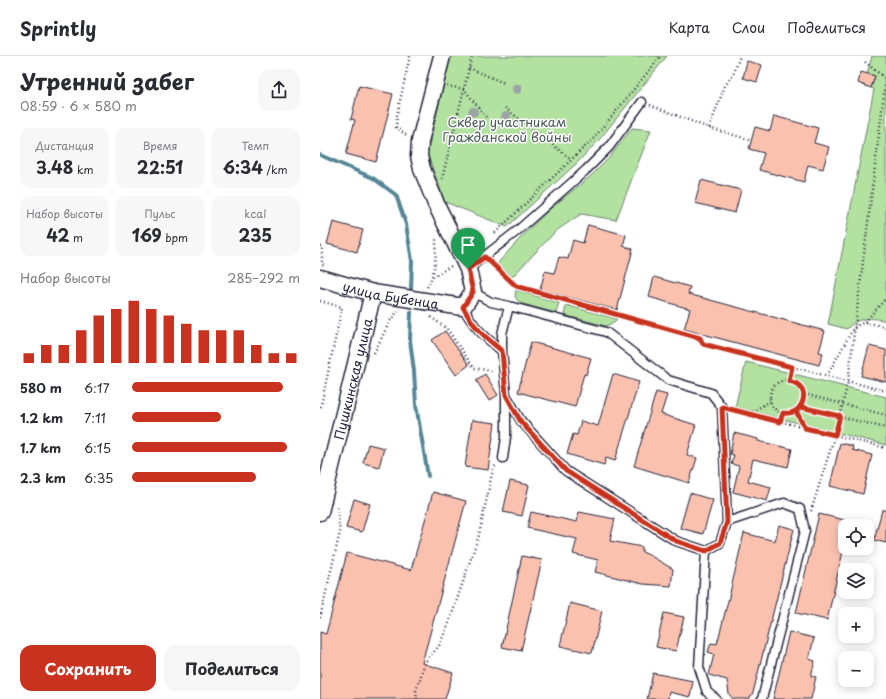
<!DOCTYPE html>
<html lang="ru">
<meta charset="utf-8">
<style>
body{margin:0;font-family:"Playpen Sans",sans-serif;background:#f7f7f7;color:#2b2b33;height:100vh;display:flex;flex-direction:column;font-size:15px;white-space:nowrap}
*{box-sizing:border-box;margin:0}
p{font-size:13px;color:#7c7c81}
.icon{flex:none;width:22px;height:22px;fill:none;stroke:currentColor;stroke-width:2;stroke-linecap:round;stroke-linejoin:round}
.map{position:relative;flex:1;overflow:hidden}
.panel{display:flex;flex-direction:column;background:#fff;width:320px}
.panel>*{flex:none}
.buttons{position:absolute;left:518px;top:463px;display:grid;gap:8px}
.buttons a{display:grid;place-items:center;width:36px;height:36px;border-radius:8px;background:#fff;box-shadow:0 2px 10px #0003;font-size:20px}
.pin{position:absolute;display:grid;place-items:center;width:34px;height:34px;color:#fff;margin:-41px -17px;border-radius:50% 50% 50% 0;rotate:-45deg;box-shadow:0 0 4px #0007}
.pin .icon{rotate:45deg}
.round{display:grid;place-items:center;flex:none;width:42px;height:42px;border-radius:12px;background:#f7f7f7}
.summary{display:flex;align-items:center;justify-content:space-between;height:68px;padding:0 20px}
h1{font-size:22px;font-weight:700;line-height:30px}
.metrics{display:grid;grid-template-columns:repeat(3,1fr);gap:6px;height:68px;padding:4px 20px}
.metrics div{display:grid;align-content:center;border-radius:10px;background:#f7f7f7;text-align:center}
.metrics b{font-size:17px;font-weight:700}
.metrics small{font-size:11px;font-weight:400}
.metrics p{font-size:11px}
.chart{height:112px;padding:8px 20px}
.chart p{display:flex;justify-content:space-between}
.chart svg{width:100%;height:72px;margin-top:4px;stroke:#c8321e;stroke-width:6}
.primary-button{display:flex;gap:8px;margin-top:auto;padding:8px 20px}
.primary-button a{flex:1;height:46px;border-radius:12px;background:#c8321e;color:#fff;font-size:16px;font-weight:700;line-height:46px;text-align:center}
.primary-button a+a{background:#f7f7f7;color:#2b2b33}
ul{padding:0 20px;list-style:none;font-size:13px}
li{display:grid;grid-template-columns:64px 48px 1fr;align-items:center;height:30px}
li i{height:10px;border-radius:5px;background:#c8321e}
header{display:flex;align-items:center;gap:24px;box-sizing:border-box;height:56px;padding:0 20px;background:#fff;border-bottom:1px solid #e1e1e2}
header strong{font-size:19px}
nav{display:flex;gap:22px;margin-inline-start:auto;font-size:14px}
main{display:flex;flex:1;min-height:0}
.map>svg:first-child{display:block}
</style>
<header>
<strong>Sprintly</strong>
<nav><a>Карта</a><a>Слои</a><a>Поделиться</a></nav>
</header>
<main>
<section class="panel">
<div class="summary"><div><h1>Утренний забег</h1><p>08:59 · 6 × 580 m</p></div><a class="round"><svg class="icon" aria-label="share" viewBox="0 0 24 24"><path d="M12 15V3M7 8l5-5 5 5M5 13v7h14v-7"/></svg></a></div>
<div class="metrics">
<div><p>Дистанция</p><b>3.48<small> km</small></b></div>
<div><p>Время</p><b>22:51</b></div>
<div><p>Темп</p><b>6:34<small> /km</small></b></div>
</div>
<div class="metrics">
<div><p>Набор высоты</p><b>42<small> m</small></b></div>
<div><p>Пульс</p><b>169<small> bpm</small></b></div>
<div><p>kcal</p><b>235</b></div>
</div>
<div class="chart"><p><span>Набор высоты</span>285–292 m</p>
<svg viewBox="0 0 160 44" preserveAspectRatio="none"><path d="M5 44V38M15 44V33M25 44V33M35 44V24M45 44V15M55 44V11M65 44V6M75 44V11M85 44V15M95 44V20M105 44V24M115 44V24M125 44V24M135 44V33M145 44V38M155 44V38"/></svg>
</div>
<ul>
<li><b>580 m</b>6:17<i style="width:90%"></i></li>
<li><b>1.2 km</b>7:11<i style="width:53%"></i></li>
<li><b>1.7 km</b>6:15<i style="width:92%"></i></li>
<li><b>2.3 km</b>6:35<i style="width:74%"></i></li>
</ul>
<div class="primary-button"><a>Сохранить</a><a>Поделиться</a></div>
</section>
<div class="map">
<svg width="566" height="643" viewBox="0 0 566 643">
<rect width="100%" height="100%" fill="#fff"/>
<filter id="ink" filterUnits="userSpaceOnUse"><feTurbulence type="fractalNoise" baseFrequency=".025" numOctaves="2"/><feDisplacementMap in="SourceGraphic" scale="8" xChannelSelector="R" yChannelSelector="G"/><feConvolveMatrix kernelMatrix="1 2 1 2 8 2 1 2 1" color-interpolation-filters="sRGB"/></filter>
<g filter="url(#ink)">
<path fill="#b2e1a0" stroke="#6a826e" d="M 131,0 L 347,0 L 279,84 L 257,107 L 187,171 L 125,146 L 107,97 Z
M 552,0 L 566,0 L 566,265 C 552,261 537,261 527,273 L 508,268 L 554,33 L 551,32 L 555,20 L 547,18 Z
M 312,72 L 331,74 L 296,164 L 261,158 L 236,175 L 192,221 L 177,208 L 204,178 L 231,152 L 272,119 L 289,102 Z
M 196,234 L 239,247 L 236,257 L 203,248 L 199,246 L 195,241 Z
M 246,249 L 297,263 L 294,266 L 286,270 L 244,259 Z
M 426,306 L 566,341 L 566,389 L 415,351 Z"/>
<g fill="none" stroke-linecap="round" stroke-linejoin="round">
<path stroke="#568796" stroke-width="4" d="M 0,99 L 53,122 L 76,139 L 86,168 L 92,205 L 91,233
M 91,256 L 90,284 L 94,315 L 96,349 L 108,420"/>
</g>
<path fill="#fac1af" stroke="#22223b" d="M 427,5 L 442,9 L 437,26 L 423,22 Z
M 541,16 L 555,20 L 551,32 L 538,27 Z
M 39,30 L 73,38 L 56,106 L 26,98 L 35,64 L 31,63 Z
M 454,60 L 498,72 L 494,87 L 509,91 L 503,113 L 488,109 L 484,126 L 439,114 L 444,97 L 429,93 L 435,71 L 450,75 Z
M 381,124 L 421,134 L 415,157 L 375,147 Z
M 13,166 L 43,174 L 37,196 L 7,188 Z
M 268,169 L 306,179 L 303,190 L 313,193 L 297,254 L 220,234 L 225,215 L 234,217 L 239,201 L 248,203 L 253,184 L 263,187 Z
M 334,221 L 370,231 L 368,238 L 505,275 L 499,296 L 503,297 L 499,309 L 364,273 L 370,253 L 329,241 Z
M 125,275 L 149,309 L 136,319 L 112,284 Z
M 211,286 L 271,302 L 266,319 L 264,318 L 255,351 L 198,336 Z
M 549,290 L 566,294 L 566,326 L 541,320 Z
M 165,318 L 178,339 L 169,345 L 156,324 Z
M 293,318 L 319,326 L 295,405 L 286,402 L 284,409 L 247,398 L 253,378 L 257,379 L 261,365 L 278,370 Z
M 336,336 L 347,339 L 341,358 L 376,369 L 367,399 L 377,402 L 369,427 L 314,410 Z
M 152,364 L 175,367 L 168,414 L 145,411 Z
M 414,377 L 438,383 L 438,385 L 472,393 L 468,411 L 433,403 L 428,425 L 451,431 L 447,445 L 413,436 L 419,410 L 411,408 L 414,399 L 410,398 Z
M 520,387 L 533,390 L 532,394 L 552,399 L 543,438 L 510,430 Z
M 48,388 L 64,392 L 59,411 L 43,407 Z
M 190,425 L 209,429 L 202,460 L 183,456 Z
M 113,436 L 146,445 L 102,607 L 133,617 L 125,643 L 0,643 L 0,576 L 6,578 L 27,497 L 91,514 Z
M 370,437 L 393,444 L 383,478 L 360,472 Z
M 34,443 L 50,448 L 42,476 L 26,472 Z
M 562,454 L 566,454 L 566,487 L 554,484 Z
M 211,456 L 257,466 L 259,456 L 295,463 L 290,485 L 322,491 L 322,496 L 329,499 L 353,513 L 351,530 L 323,528 L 275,516 L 278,504 L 253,498 L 257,483 L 207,472 Z
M 499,458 L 525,464 L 525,487 L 507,564 L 476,557 Z
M 459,469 L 474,473 L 433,637 L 429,643 L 413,643 L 409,638 L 407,624 L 389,619 L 394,598 L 388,596 L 391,587 L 397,588 L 409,541 L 424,477 L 455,485 Z
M 202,500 L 222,504 L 201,595 L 182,591 Z
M 250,547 L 282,555 L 272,597 L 240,590 Z
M 344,557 L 364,561 L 356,595 L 336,591 Z
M 469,576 L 494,582 L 489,603 L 495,605 L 491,620 L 496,621 L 491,643 L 453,643 Z
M 333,617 L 373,625 L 370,641 L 349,636 L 348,643 L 327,643 Z"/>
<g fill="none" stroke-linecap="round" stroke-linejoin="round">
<defs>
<path id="lane" d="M 148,213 L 197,175 L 266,114 L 289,91 L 322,46
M 143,251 C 154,272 164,280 182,295 L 186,339 L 201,365 L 246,415 L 356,485 L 386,495 L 400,487 L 407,466 L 402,351 L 391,337 L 348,324 L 286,276 L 189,250 L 171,246 L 153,236
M 182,295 L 182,278 L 189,250
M 183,402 L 186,381 L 186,339
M 407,466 L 464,447 L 480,453 L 485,475 L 442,643
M 386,495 L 379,611 L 387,636 L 396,643"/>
<g id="street">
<path id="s1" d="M 0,222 L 53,237 L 143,251 L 153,236 L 148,213 L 116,148 L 102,113 L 99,100 L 100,85 L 122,0"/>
<path id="s2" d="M 0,456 L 53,237"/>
</g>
</defs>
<use href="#lane" stroke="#22223b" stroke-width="11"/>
<use href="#street" stroke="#22223b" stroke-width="19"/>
<path stroke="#22223b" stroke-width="2.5" stroke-dasharray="1 3" stroke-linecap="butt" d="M 545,6 L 566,23
M 149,12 L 184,27
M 127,30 L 144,33 L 166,61
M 330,49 L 389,72 L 431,84
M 185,52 L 251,103
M 389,72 L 405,30 L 413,19 L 420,0
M 86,79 L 76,71 L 77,58 L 90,0
M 122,123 L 152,0
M 175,177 L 275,81 L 341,0
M 0,190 L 2,191 L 2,208 L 4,209
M 172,207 L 196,230 L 380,282 L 383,288 L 566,335
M 113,221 L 131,210
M 107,231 C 116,216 116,199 116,182
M 0,245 L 22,251 L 0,354
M 111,261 L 127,273 L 154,312 L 173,315
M 545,266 L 566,271
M 54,297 L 70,265 L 78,255
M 507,320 L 534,271 L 545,266 L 566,242
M450 341a17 17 0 1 1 34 0a17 17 0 1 1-34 0Z
M 469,325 L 473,311
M 484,338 L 566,359
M 481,351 L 566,372
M 411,353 L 566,392
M 477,355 L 485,372
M 429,358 L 450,345
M 460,366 L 463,357
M 491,455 L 515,379 L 528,326 L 566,22
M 0,562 L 20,476 L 17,451
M 97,643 L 96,635 L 105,606 L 119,590 L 129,567 L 159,479 L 173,413 L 176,409"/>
<use href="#lane" stroke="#fff" stroke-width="8"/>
<use href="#street" stroke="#fff" stroke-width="16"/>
</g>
<g fill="#9da5a4">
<circle cx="197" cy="33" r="5"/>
<circle cx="153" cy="56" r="5"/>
<circle cx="186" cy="61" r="5"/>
</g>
</g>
<g fill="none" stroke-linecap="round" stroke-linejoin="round" filter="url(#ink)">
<defs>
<path id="route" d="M 148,213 L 153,236 L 143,251 C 154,272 164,280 182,295 L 186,339 L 201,366 L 246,415 L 356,485 L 386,495 L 400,487 L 407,466 L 402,351 L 460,366 L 463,357 C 471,358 475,356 481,351 L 520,360 L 515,379 L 485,372 L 476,355 C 488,343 486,329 469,325 L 472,311 L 383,288 L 380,282 L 196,230 L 165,201 L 148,213"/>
</defs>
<use href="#route" stroke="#fff" stroke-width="8"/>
<use href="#route" stroke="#c8321e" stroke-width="5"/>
</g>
<g text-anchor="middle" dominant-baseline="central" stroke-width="3" stroke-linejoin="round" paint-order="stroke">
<g font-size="13" fill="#4d5b59" stroke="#fff">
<text x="187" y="65">Сквер участникам<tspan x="187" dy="15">Гражданской войны</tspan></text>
</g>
<g font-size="13" fill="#22223b" stroke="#fff">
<text stroke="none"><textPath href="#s1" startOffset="73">улица Бубенца</textPath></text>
<text stroke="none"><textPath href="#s2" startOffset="137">Пушкинская улица</textPath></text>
</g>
</g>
</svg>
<div class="buttons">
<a><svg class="icon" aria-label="locate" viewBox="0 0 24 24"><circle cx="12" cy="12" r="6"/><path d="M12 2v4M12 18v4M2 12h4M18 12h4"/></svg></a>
<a><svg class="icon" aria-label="layers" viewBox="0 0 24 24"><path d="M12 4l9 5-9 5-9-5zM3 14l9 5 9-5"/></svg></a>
<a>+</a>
<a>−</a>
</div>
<div class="pin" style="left:148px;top:213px;background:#1e9e55"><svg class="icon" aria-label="arrive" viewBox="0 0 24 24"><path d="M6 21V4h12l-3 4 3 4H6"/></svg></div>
</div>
</main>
